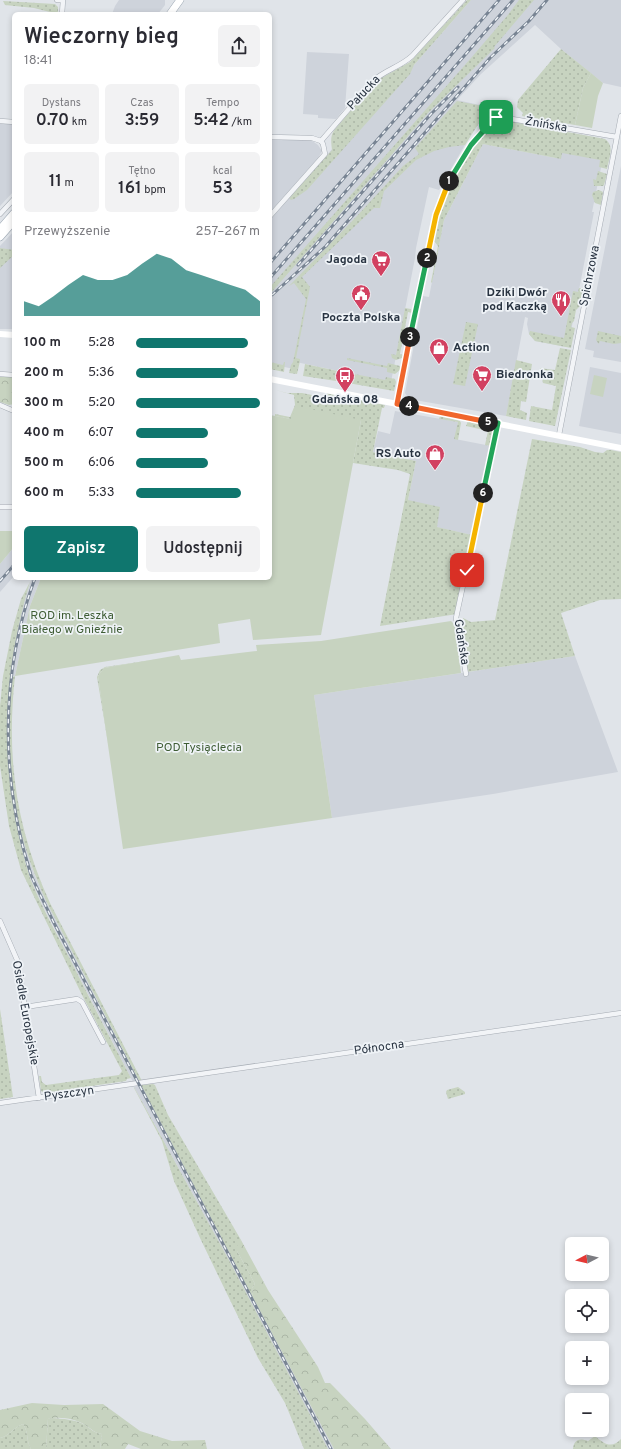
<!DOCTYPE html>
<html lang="pl">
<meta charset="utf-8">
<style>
body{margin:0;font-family:Overpass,sans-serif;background:#f2f2f3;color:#2b2b33;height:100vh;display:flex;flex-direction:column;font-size:15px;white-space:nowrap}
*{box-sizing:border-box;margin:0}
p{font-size:13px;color:#7c7c81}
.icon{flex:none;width:22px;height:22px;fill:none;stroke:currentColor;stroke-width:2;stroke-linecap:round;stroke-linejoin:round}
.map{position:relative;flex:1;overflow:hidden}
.side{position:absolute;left:12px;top:12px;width:260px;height:568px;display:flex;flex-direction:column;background:#fff;border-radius:6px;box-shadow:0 2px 6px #0003}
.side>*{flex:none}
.needle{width:26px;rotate:263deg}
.tools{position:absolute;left:565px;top:1237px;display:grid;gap:8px}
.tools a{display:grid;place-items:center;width:44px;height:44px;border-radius:6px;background:#fff;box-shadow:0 2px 6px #0003;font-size:20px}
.pin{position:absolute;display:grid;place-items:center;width:34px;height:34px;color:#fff;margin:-17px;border-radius:8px;box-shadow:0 2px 6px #0006}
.km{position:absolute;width:20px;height:20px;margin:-10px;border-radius:50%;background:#222;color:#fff;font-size:11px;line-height:20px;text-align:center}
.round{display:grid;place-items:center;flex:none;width:42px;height:42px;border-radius:6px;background:#f2f2f3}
.head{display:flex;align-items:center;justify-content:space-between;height:68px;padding:0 12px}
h1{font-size:22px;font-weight:600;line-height:30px}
.figures{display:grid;grid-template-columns:repeat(3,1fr);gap:6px;height:68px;padding:4px 12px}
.figures div{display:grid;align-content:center;border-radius:6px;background:#f2f2f3;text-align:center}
.figures b{font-size:17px;font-weight:600}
.figures small{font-size:11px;font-weight:400}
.figures p{font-size:11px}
.chart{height:112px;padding:8px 12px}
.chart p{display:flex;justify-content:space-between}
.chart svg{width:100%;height:72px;margin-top:4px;fill:#0f766e;opacity:.7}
.cta{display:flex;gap:8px;margin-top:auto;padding:8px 12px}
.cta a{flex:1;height:46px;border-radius:6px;background:#0f766e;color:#fff;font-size:16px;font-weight:600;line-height:46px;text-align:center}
.cta a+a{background:#f2f2f3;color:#2b2b33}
ul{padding:0 12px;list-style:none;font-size:13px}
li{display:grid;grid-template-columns:64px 48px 1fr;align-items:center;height:30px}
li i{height:10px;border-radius:5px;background:#0f766e}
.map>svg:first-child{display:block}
</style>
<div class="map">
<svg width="621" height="1449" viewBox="0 0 621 1449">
<defs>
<pattern id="grass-dots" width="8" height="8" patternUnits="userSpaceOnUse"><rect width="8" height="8" fill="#c7d3c0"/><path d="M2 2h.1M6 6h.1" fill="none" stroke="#abb6a6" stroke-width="1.8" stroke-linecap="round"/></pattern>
<pattern id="forest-crowns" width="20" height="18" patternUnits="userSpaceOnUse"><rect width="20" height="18" fill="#c7d3c0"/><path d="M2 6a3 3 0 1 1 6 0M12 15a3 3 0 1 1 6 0" fill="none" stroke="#abb6a6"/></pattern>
</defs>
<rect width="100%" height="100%" fill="#e0e4e9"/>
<path fill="#ced3db" d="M 119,0 L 165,0 L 165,5 L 158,14 L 112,14 L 115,6 Z
M 471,0 L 621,0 L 621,87 L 603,83 L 561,49 L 535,25 L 481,74 L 457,100 L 493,108 L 474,129 L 439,190 L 429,187 L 416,248 L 415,258 L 391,382 L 296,362 L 294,369 L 270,364 L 270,220 L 333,148 L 414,65 Z
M 307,52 L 349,54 L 345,108 L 336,119 L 318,118 L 318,115 L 303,114 Z
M 0,123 L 14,124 L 14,191 L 0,206 Z
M 270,140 L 311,140 L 318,145 L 322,151 L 318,158 L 270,212 Z
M 483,144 L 556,158 L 558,150 L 603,158 L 592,212 L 594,212 L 568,347 L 535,341 L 529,334 L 527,324 L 528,318 L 525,317 L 506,416 L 409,399 L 405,393 L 423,296 L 429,297 L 444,220 Z
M 621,166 L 621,362 L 593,357 L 594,351 L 585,349 Z
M 14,231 L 14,329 L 0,329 L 0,246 Z
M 590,367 L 621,373 L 621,434 L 579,426 Z
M 395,411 L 458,422 L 455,439 L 491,446 L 472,535 L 436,527 L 408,500 L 416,461 L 373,452 L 378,431 L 390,434 Z
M 14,547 L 14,576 L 0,592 L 0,564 Z
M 32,578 L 41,578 L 30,606 L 15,676 L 11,677 L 8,708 L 8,757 L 13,796 L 28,856 L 35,876 L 47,903 L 139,1081 L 133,1082 L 43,906 L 30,878 L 12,817 L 3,758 L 3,709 L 7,675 L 15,630 L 21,608 Z
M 575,656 L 618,772 L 493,794 L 332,818 L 314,695 Z
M 141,1085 L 145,1095 L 334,1449 L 328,1449 L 230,1262 L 134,1087 Z"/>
<path fill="url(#grass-dots)" d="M 467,0 L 471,0 L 414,65 L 410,74 L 307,190 L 294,199 L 291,200 L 289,198 L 332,150 C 331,141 330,136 335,129 L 376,81 L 410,62 Z
M 519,0 L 534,0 L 494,47 L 495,48 L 429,112 L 270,294 L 270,287 L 471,58 L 507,16 Z
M 3,1 L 55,4 L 58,7 L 58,14 L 34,8 L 5,5 Z
M 561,49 L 591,73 L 583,88 L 575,125 L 522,116 L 523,113 L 517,107 L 518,100 Z
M 457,101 L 493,108 L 481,120 L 465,145 L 449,147 L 434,151 L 416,160 L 384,191 L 380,208 L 374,208 L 302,277 L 310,287 L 296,358 L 300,359 L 300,361 L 297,374 L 289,373 L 291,365 L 293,362 L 306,299 L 294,283 L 289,286 L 357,216 L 403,166 L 419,154 L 415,148 Z
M 500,122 L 514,122 L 605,139 C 615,146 609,158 607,169 L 599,167 L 600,160 L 562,153 L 561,159 L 483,144 L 444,220 L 432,283 L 431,282 L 438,246 L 434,241 C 437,227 439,212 444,199 C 452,180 481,127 500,122 Z
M 598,171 L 607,174 L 604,185 L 603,186 L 594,186 L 593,179 L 596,180 Z
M 599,190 L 603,192 L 601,205 L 595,203 L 592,195 L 593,192 Z
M 0,248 L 14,250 L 14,255 L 0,268 Z
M 579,288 L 582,288 L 583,290 L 580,306 L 576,310 L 574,321 L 572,323 L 571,327 L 575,328 L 571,348 L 535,341 L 529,334 L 530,331 L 564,338 L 573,291 L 578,292 Z
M 405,308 L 411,309 L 412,313 L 408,312 L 400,354 L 403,355 L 402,358 L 396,360 L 392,358 L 391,354 L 396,355 Z
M 466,322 L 478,324 L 465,386 L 453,384 Z
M 598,331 L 621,336 L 621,343 L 614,344 L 600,341 L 599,344 L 598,343 L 596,340 Z
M 560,348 L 571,350 L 555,426 L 529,421 L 531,406 L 552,410 L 556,386 L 543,383 L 540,368 L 555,370 Z
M 347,358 L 387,366 L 388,363 L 400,366 L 400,370 L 395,374 L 387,372 L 387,368 L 347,360 Z
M 516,360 L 532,364 L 526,402 L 521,401 L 520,410 L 527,413 L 526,420 L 506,416 Z
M 270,362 L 283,365 L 284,362 L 285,362 L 284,372 L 270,369 Z
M 305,364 L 338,371 L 336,381 L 303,376 Z
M 344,372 L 385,380 L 386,377 L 395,379 L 396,382 L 394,391 L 342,382 Z
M 276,390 L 286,393 L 302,393 L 322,397 L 325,393 L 385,405 L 384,408 L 382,408 L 373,452 L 416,461 L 408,500 L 440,507 L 437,527 L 472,535 L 457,614 L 380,626 L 410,474 L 398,470 L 353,463 L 361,420 L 291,419 L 275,416 L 275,414 L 290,417 L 295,405 L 294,395 Z
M 440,416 L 460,421 L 461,423 L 458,440 L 454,439 L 458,422 L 439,419 Z
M 468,421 C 490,426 496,421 491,446 L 485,445 L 488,431 L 466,426 Z
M 532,439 L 580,447 L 595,452 L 603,453 L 607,450 L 611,450 L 621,452 L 621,599 L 600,600 L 561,613 L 575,656 L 467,672 L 462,626 L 463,618 L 471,622 L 495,620 Z
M 30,582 C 0,680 0,781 30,878 C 41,905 55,931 69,957 C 89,997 110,1038 131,1078 L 127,1079 L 126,1081 L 44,1093 L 41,1091 L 39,1076 L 41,1076 L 42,1082 L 46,1085 L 119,1075 L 122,1071 L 82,995 L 21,870 L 9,826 L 0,766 L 0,706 L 3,676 L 12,631 L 21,599 Z
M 159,659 L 104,668 L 98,676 L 109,749 L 97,677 L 100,670 L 105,667 Z
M 15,676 C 6,758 16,828 50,903 L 142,1081 L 139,1081 L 47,903 C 12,826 2,761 11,677 Z
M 0,1009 L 13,1097 L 0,1099 Z
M 153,1084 L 155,1085 L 168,1115 L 241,1240 L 237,1251 L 255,1284 L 252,1288 L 253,1298 L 141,1085 Z
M 134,1087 L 230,1262 L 328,1449 L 304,1449 L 285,1403 L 258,1358 L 200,1238 L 174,1181 L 162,1141 L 134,1088 Z
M 458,1087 L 465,1092 L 465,1094 L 448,1099 L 446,1092 L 447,1090 Z
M 52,1418 C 63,1419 75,1419 85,1425 C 91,1429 94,1433 102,1434 L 100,1449 L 46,1449 L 48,1419 Z
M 23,1424 C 29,1433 26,1441 31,1449 L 0,1449 L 0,1438 C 9,1436 14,1427 23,1424 Z
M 595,1436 C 604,1444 612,1449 621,1439 L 621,1449 L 573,1449 C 574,1439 580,1438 588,1441 Z"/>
<path fill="url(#forest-crowns)" d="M 0,377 L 14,377 L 14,404 L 9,405 L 0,402 Z
M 241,1240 L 268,1290 L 318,1367 L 325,1383 L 330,1383 L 334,1387 L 365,1419 L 391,1449 L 334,1449 L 253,1298 L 252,1288 L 255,1284 L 237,1251 L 237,1246 Z
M 32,1403 L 64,1405 L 103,1404 L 140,1431 L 172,1441 L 205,1440 L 207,1449 L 141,1449 L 128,1444 L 125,1449 L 100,1449 L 102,1434 C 94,1433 92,1429 85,1425 C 76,1419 59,1416 48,1419 L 46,1449 L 31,1449 C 26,1441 29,1433 23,1424 C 14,1427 9,1436 0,1438 L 0,1410 Z"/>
<path fill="#c7d3c0" d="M 591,73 L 603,83 L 598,96 L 592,128 L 575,125 L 583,88 Z
M 516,364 L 528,368 L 525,384 L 513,381 Z
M 594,375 L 607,378 L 603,397 L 590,394 Z
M 296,406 L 361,420 L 321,635 L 253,640 L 250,619 L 218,624 L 220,643 L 15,676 L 30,606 L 41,578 L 270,578 L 270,415 L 291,419 Z
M 0,531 L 14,531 L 14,547 L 0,564 Z
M 451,621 L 454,624 L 456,631 L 461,673 L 314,695 L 332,818 L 123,849 L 98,676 L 104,668 L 179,655 L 181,660 L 257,651 L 256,645 L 321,641 Z"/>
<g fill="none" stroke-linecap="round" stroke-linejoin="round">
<defs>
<path id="street" d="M 57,0 L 63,0 L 62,14
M 0,121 L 14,122
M 270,137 L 312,138 L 321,141 L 323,144 L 325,154 L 270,216
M 321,141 L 373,81 C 385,70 400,67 412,56 L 463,0
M 0,214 L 14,199
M 0,374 L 14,375
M 397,404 L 436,215 C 439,205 443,195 447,186 C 453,170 484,119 500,117 L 617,137
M 0,405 L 14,411
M 559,435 L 621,116
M 0,507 L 14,507
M 466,674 L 456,618 L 498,423
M 0,921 L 18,962 L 39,1098
M 25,1007 L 77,999 L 82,1002 L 103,1042
M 0,1103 L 621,1013"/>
<path id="primary" d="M 170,14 L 180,0
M 0,229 L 14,213
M 0,237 L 14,221"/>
</defs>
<use href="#street" stroke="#a5abb3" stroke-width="5.5"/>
<use href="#primary" stroke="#9ea9b5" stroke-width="8"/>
<use href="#street" stroke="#f2f4f7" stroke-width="4.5"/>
<path stroke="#fff" stroke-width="6" d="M 0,334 L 14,335
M 270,379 L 621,448"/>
<use href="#primary" stroke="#fff" stroke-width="7"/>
<defs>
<path id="rail" d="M 270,263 L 499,0
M 298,265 L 431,114 L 458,87
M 270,278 L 513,0
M 272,295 L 326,246 L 490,58 L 529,21 L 547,0
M 35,578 C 0,673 0,779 31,875 C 38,891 46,906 53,921 L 331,1449
M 0,581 L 14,565"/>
</defs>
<use href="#rail" stroke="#788493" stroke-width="3"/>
<use href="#rail" stroke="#eff3f7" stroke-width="1.5" stroke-dasharray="4.5" stroke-linecap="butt"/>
</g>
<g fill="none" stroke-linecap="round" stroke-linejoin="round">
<defs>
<path id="split-1" d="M 449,181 L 471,145 L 493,120 L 496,117"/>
<path id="split-2" d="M 427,258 L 436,215 L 449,181"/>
<path id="split-3" d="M 410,337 L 427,258"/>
<path id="split-4" d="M 409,406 L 397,404 L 410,337"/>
<path id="split-5" d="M 409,406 L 488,422"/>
<path id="split-6" d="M 483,493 L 498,423 L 488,422"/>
<path id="split-7" d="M 467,570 L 483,493"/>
</defs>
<use href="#split-1" stroke="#fff" stroke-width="8"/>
<use href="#split-2" stroke="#fff" stroke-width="8"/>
<use href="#split-3" stroke="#fff" stroke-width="8"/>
<use href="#split-4" stroke="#fff" stroke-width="8"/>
<use href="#split-5" stroke="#fff" stroke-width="8"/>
<use href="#split-6" stroke="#fff" stroke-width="8"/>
<use href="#split-7" stroke="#fff" stroke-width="8"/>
<use href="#split-1" stroke="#22a559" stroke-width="5"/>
<use href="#split-2" stroke="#f5b400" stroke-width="5"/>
<use href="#split-3" stroke="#22a559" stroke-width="5"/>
<use href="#split-4" stroke="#f0652b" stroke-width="5"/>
<use href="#split-5" stroke="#f0652b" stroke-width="5"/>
<use href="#split-6" stroke="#22a559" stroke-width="5"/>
<use href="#split-7" stroke="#f5b400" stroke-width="5"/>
</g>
<defs>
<symbol id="supermarket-pin" viewBox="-11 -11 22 30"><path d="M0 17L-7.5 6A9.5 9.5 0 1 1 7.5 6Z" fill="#d24161" stroke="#eff3f7"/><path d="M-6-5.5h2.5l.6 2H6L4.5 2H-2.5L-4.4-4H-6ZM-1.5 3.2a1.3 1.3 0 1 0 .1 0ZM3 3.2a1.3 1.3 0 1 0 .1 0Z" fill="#fff"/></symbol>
<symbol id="civic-pin" viewBox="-11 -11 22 30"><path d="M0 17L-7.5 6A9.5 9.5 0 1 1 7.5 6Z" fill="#d24161" stroke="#eff3f7"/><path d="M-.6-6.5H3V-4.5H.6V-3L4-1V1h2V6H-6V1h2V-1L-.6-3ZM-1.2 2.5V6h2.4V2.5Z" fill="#fff"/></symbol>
<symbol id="restaurant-pin" viewBox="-11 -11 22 30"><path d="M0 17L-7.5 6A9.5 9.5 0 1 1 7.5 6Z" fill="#d24161" stroke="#eff3f7"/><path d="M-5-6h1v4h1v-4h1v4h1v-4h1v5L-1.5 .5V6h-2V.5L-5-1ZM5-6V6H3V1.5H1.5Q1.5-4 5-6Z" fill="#fff"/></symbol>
<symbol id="shop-pin" viewBox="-11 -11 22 30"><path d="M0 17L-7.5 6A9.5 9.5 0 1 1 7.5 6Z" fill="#d24161" stroke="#eff3f7"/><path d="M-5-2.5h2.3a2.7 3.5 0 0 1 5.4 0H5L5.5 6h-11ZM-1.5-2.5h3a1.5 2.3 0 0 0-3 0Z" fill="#fff"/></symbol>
<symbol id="bus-pin" viewBox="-11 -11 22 30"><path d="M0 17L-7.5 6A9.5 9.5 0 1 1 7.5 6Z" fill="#d24161" stroke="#eff3f7"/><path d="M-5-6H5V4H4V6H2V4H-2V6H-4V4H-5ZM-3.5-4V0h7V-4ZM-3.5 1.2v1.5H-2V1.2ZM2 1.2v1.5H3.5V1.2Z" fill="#fff"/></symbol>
</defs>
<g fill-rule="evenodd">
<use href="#supermarket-pin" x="370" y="249" width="22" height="30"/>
<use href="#civic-pin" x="350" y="283" width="22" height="30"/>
<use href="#restaurant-pin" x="550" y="289" width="22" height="30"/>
<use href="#shop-pin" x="428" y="337" width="22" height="30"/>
<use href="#supermarket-pin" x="471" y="364" width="22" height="30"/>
<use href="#bus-pin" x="334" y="365" width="22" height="30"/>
<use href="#shop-pin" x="424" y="443" width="22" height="30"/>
</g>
<g text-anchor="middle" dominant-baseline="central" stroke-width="3.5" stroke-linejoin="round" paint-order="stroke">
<g font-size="12" fill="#283341" stroke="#eff3f7">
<text transform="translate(364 93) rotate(-47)">Pałucka</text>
<text transform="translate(546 125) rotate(10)">Żnińska</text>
<text transform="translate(590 276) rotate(-79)">Spichrzowa</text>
<text transform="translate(461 642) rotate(81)">Gdańska</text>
<text transform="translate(25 1013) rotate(80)">Osiedle Europejskie</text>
<text transform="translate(379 1048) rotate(-8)">Północna</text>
<text transform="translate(69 1094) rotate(-8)">Pyszczyn</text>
</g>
<g font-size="12" font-weight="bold" fill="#283341" stroke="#eff3f7" text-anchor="end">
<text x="367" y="260">Jagoda</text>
<text x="547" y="293">Dziki Dwór<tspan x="547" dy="14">pod Kaczką</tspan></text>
<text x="361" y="318" text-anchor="middle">Poczta Polska</text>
<text x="453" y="348" text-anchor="start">Action</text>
<text x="496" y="375" text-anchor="start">Biedronka</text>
<text x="345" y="400" text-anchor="middle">Gdańska 08</text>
<text x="421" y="454">RS Auto</text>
</g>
<g font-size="12" fill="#3f5d35" stroke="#eff3f7">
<text x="72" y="616">ROD im. Leszka<tspan x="72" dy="14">Białego w Gnieźnie</tspan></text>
<text x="199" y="748">POD Tysiąclecia</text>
</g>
</g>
</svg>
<div class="tools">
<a><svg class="needle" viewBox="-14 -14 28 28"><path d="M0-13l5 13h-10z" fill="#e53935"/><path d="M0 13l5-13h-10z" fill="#7c7c81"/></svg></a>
<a><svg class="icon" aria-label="locate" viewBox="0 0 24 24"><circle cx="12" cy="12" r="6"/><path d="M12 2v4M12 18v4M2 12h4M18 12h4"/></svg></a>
<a>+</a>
<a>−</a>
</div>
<div class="pin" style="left:496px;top:117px;background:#1e9e55"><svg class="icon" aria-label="arrive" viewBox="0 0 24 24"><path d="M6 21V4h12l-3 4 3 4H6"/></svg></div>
<div class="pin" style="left:467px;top:570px;background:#d93025"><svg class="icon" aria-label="check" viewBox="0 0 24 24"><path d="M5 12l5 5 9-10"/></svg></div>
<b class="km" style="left:449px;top:181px">1</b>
<b class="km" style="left:427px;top:258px">2</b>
<b class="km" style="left:410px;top:337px">3</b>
<b class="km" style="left:409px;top:406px">4</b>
<b class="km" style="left:488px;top:422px">5</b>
<b class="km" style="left:483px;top:493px">6</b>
<section class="side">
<div class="head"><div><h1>Wieczorny bieg</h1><p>18:41</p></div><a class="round"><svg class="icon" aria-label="share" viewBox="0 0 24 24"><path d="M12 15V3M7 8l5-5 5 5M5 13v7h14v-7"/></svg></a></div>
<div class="figures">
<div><p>Dystans</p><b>0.70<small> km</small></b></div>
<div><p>Czas</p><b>3:59</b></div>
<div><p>Tempo</p><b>5:42<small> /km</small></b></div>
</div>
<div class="figures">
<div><b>11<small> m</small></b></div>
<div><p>Tętno</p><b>161<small> bpm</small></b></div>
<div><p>kcal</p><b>53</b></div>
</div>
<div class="chart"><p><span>Przewyższenie</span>257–267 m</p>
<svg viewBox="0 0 160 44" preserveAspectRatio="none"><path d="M0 44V35L10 38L20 32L30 25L40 19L50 22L60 22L70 19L80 12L90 6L100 9L110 16L120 19L130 22L140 25L150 28L160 35V44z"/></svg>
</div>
<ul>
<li><b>100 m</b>5:28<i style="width:90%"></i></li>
<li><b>200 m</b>5:36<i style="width:82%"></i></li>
<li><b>300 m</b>5:20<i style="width:100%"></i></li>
<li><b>400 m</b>6:07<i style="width:58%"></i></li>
<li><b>500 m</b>6:06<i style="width:58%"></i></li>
<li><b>600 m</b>5:33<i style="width:85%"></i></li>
</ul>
<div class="cta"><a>Zapisz</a><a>Udostępnij</a></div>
</section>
</div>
